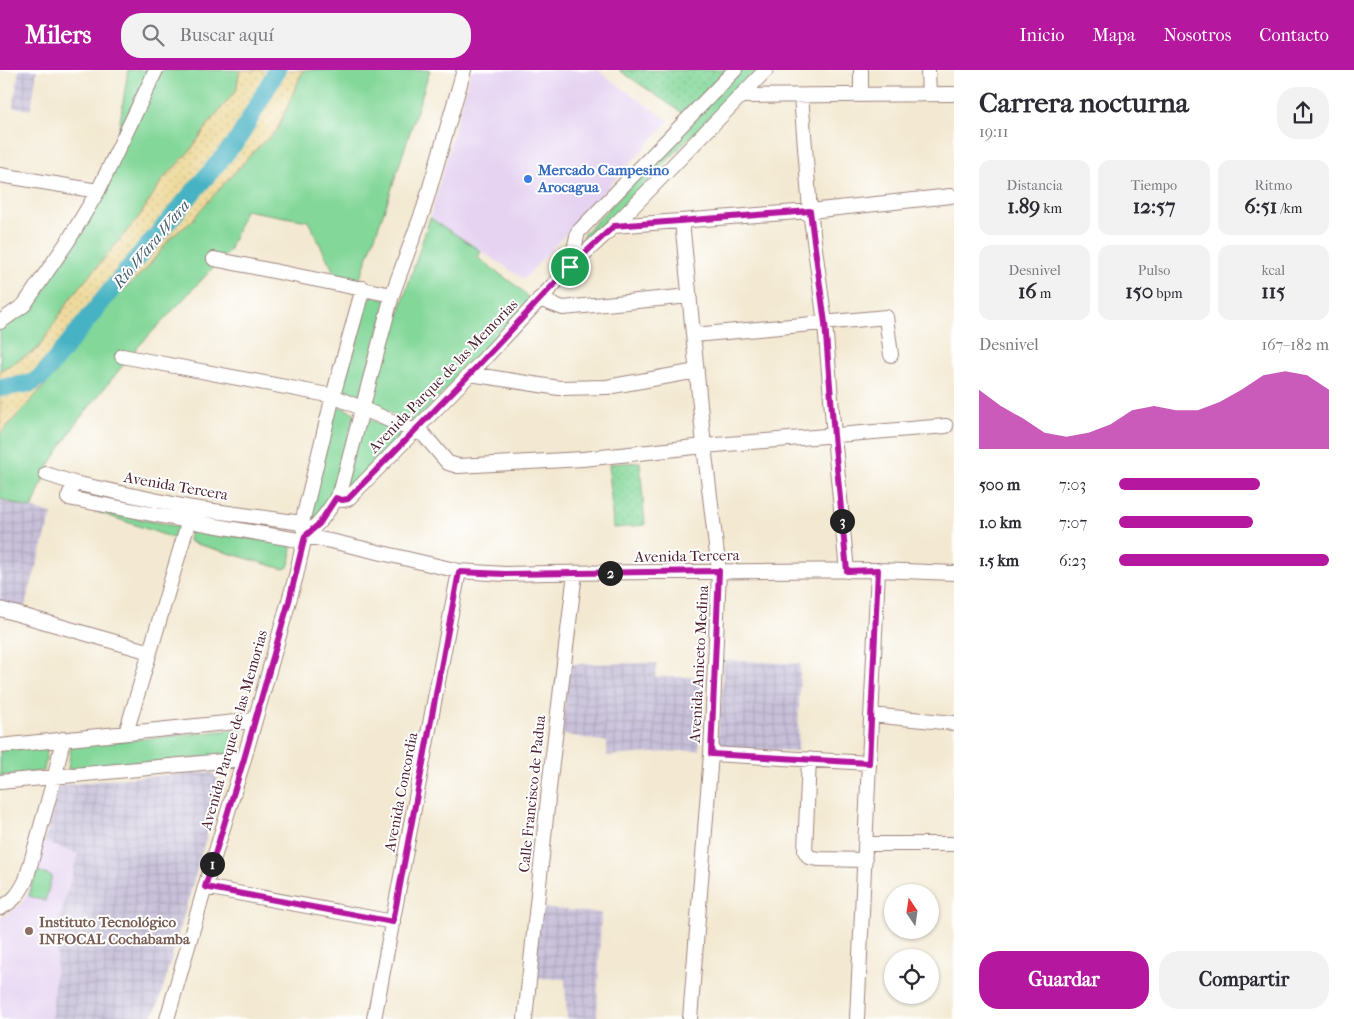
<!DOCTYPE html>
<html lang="es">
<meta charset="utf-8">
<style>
body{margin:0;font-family:"IM FELL French Canon",serif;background:#f2f2f3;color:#2b2b33;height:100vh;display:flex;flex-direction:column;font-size:19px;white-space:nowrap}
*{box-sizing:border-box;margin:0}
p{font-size:16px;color:#7c7c81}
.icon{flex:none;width:28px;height:28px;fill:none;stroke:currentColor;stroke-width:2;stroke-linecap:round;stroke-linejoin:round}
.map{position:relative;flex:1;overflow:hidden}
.details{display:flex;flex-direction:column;background:#fff;width:400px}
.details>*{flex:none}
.needle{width:32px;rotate:347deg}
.controls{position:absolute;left:884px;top:814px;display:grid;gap:10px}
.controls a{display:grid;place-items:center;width:55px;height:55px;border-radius:50%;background:#fff;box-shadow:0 1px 4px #0004;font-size:25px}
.pin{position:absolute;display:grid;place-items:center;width:42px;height:42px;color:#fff;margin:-21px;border:2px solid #fff;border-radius:50%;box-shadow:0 1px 5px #0007}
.km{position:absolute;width:25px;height:25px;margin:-12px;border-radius:50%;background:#222;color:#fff;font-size:14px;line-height:25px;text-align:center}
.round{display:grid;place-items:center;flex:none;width:52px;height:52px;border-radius:20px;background:#f2f2f3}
.overview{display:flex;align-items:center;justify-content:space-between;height:85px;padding:0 25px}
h1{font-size:28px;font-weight:700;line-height:38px}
.figures{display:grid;grid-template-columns:repeat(3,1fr);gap:8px;height:85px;padding:5px 25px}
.figures div{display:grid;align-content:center;border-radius:12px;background:#f2f2f3;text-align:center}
.figures b{font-size:21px;font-weight:700}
.figures small{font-size:14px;font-weight:400}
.figures p{font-size:14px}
.chart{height:140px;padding:10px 25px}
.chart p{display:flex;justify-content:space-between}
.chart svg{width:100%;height:90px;margin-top:5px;fill:#b5179e;opacity:.7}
.action{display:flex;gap:10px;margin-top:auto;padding:10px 25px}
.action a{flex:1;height:58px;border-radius:20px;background:#b5179e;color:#fff;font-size:20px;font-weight:700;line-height:58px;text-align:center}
.action a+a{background:#f2f2f3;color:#2b2b33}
ul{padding:0 25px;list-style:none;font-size:16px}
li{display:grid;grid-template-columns:80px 60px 1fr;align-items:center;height:38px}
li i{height:12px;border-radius:6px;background:#b5179e}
header{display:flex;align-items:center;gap:30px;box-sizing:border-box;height:70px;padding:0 25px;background:#b5179e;color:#fff}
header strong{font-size:24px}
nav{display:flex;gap:28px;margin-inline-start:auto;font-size:18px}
.search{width:350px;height:45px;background:#f2f2f3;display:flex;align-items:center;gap:12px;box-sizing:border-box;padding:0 18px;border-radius:20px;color:#7c7c81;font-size:19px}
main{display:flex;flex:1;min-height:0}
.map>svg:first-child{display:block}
</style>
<header>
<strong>Milers</strong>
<div class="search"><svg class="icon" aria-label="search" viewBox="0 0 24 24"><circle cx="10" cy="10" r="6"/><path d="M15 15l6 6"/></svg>Buscar aquí</div>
<nav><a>Inicio</a><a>Mapa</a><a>Nosotros</a><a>Contacto</a></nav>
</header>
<main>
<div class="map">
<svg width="954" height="949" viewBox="0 0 954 949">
<defs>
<pattern id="industrial-grid" width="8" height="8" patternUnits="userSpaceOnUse" patternTransform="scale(1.25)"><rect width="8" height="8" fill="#c7c0d9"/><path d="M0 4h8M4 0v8" fill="none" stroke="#aca5ba"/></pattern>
<pattern id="sand-dots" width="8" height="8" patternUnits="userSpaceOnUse" patternTransform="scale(1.25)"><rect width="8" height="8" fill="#eeda9e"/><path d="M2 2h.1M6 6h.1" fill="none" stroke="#cebb88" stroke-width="1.8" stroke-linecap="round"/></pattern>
<pattern id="park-dots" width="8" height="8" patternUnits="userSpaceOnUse" patternTransform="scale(1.25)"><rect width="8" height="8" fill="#83d799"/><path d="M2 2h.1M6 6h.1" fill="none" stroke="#73b884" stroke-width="1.8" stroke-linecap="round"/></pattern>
</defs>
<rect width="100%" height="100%" fill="#fff"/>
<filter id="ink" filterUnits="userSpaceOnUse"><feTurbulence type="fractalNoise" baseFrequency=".02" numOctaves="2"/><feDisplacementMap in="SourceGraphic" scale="10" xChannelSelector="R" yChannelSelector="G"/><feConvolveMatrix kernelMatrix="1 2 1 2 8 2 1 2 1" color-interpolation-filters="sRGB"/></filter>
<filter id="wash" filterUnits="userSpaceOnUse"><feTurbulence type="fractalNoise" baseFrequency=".0096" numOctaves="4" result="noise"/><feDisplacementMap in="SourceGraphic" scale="20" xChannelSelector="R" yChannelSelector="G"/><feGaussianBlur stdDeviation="1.12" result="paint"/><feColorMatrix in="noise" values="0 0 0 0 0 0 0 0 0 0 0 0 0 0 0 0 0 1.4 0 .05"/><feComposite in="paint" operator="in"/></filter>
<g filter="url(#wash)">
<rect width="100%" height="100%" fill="#f3e9d2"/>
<path fill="#e5d3f1" d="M 471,0 L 597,0 L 669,51 L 524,209 L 430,148 Z
M 43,772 L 78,783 L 58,853 L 56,897 L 51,949 L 0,949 L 0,848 L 17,838 L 23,831 L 29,821 Z"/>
<path fill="url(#industrial-grid)" d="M 19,0 L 37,0 L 31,40 L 13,37 Z
M 0,429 L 52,444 L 23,542 L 0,535 Z
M 724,590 L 800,594 L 798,681 L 725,678 L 717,674 Z
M 657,593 L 655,607 L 705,607 L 699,680 L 607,686 L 607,672 L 562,664 L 569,594 Z
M 210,702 L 217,707 L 220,714 L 218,726 L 158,935 L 152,946 L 150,949 L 51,949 L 56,897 L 58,853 L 78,784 L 44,772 L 59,716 L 115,709 Z
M 541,838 L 601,843 L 597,949 L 567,949 L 565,909 L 533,908 Z"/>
<path fill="#83d799" stroke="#667b62" d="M 128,0 L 147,0 L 147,5 L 118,65 Z
M 161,0 L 240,0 L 236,21 L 213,48 L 190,81 L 163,109 L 139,147 L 70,229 L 38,279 L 0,301 L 0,258 L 28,240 Z
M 303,0 L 430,0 L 389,127 L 359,211 L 336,206 L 308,151 L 245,140 L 229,181 L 137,278 L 77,352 L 48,397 L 32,439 L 0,429 L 0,364 L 56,303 L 78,266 L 107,235 L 146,199 L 171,167 L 191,152 L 202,138 L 255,80 L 277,60 Z
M 741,0 L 760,0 L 686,71 L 579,183 L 584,164 Z
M 430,148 L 481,181 L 478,188 L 519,218 L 531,230 L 414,353 L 369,334 Z
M 370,226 L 388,230 L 359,330 L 341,322 Z
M 337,336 L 355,343 L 324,446 L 318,452 L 308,449 Z
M 364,347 L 404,364 L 339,431 Z
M 86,438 L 180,457 L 176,469 Z
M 192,458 L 290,475 C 293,483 291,489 288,497 L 284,499 L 280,498 L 190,472 L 189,469 Z
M 242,659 L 234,685 L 68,699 L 71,676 Z
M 48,674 L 44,701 L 0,706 L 0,680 Z
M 36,801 L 52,806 L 45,831 L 29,826 Z"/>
<path fill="url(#sand-dots)" stroke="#9c7c64" d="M 240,0 L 303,0 L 277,60 L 255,80 L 202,138 L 191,152 L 171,167 L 146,199 L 107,235 L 78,266 L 56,303 L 0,364 L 0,301 L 38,279 L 70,229 L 139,147 L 163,109 L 190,81 L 213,48 L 236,21 Z"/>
<path fill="url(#park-dots)" stroke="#667b62" d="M 619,0 L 726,0 L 684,44 Z
M 640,392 L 645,455 L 613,458 L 609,394 Z"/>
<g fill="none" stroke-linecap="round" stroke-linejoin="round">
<path stroke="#46b2c3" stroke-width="18" d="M 0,318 L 32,313 L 43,305 L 132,194 L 239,68 L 277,0"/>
</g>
</g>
<g filter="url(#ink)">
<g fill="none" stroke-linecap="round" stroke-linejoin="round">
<defs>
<path id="minor" d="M 861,0 L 861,25
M 928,0 L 929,24
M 741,26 L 954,24
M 801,26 L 810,141 L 825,253 L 834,366 L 847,501
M 0,105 L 98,121
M 682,151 L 704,376 L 719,501 L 711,684 L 690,949
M 614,156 L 810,141 L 951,126
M 214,189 L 392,225
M 570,197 L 578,162 L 735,0
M 539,229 L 563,238 L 690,226
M 0,252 L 24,235 L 68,171 L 98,121 L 156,0
M 694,265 L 886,247 L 891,285
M 122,286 L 333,326 L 424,365 L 448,393 L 458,396 L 583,389 L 704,376 L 946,356
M 470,304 L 559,318 L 607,317 L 697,301
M 46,404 L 74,413 L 192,438 L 302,453
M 74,413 L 68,428 L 188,451 L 304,471
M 336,428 L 342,430 L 348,429 L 470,304 L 570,197 L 614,156 L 766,0
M 305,466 L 335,472 L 459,501 L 505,504 L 546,503 L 878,500 L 954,503
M 305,466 C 321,452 331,439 341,420 L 392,225 L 424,138 L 464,0
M 0,539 L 150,582
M 871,645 L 954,653
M 126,663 L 191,443
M 0,676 L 255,650
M 711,684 L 869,693
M 809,689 L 805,781 L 809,787 L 818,789 L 865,790
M 0,712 L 244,689
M 866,774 L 954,774
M 205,817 L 393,852
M 0,838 C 14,831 19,824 26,810 L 55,706 L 63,669
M 167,949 L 205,817 L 244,689 L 296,506 L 305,466 L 302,453 L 333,326 L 363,218
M 374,949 L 459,501
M 525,949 L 550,709 L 575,503
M 857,949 C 865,800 871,650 878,500"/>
</defs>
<use href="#minor" stroke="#9e847e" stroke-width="16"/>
<use href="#minor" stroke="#fff" stroke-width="14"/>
</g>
</g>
<g fill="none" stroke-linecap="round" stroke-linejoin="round" filter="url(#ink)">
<defs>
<path id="route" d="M 810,141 L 825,253 L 834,366 L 847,501 L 878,500 L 869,693 L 711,684 L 719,501 L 505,504 L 459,502 L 393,852 L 205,817 L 244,689 L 289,531 L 305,466 L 319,454 L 336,428 L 342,430 L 348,429 L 470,304 L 570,197 L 614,156 Z"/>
</defs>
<use href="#route" stroke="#fff" stroke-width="10"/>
<use href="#route" stroke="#b5179e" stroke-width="6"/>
</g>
<circle fill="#3f7fe0" stroke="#fff" stroke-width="2" cx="528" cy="109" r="5"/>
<circle fill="#8d6e63" stroke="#fff" stroke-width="2" cx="29" cy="861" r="5"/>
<g text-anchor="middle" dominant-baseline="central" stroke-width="4" stroke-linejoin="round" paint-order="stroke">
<g font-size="15" font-weight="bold" fill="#366cbe" stroke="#fff" text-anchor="start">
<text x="538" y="100">Mercado Campesino<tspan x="538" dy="17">Arocagua</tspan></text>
</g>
<g font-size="15" fill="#4a1f2b" stroke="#fff">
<text transform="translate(443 306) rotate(-46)">Avenida Parque de las Memorias</text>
<text transform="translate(176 416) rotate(10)">Avenida Tercera</text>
<text transform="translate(687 486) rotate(-1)">Avenida Tercera</text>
<text transform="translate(699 594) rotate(-87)">Avenida Aniceto Medina</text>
<text transform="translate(234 660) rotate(-74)">Avenida Parque de las Memorias</text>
<text transform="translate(401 722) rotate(-79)">Avenida Concordia</text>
<text transform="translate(532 724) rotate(-84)">Calle Francisco de Padua</text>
</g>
<g font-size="15" font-weight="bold" fill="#785e54" stroke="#fff" text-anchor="start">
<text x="39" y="852">Instituto Tecnológico<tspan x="39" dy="17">INFOCAL Cochabamba</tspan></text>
</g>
<g font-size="16" font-style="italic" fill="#48616f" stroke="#fff">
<text transform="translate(151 174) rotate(-50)">Río Wara Wara</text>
</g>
</g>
</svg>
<div class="controls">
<a><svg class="needle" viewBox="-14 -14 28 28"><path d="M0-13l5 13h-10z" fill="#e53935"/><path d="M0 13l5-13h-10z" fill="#7c7c81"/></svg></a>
<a><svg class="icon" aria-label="locate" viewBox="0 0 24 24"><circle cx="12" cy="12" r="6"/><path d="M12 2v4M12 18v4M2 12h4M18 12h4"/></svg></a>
</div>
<div class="pin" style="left:570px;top:197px;background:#1e9e55"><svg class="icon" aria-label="arrive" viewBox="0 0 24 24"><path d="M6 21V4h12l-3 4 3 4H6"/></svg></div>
<b class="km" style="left:212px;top:794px">1</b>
<b class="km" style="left:610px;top:503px">2</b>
<b class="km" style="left:842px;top:451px">3</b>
</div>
<section class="details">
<div class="overview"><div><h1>Carrera nocturna</h1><p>19:11</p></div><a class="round"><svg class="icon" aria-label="share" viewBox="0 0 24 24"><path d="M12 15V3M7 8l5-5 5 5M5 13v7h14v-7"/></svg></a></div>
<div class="figures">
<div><p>Distancia</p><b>1.89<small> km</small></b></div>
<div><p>Tiempo</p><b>12:57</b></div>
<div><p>Ritmo</p><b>6:51<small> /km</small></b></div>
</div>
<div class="figures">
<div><p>Desnivel</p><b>16<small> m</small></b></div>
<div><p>Pulso</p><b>150<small> bpm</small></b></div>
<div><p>kcal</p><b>115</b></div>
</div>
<div class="chart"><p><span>Desnivel</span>167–182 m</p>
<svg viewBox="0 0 160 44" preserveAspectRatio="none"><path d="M0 44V15L10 23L20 29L30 36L40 38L50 36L60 32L70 25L80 23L90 25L100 25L110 21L120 15L130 8L140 6L150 8L160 15V44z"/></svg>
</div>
<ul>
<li><b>500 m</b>7:03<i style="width:67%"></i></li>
<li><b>1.0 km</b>7:07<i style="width:64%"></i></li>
<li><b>1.5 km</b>6:23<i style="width:100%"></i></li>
</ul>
<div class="action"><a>Guardar</a><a>Compartir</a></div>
</section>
</main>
